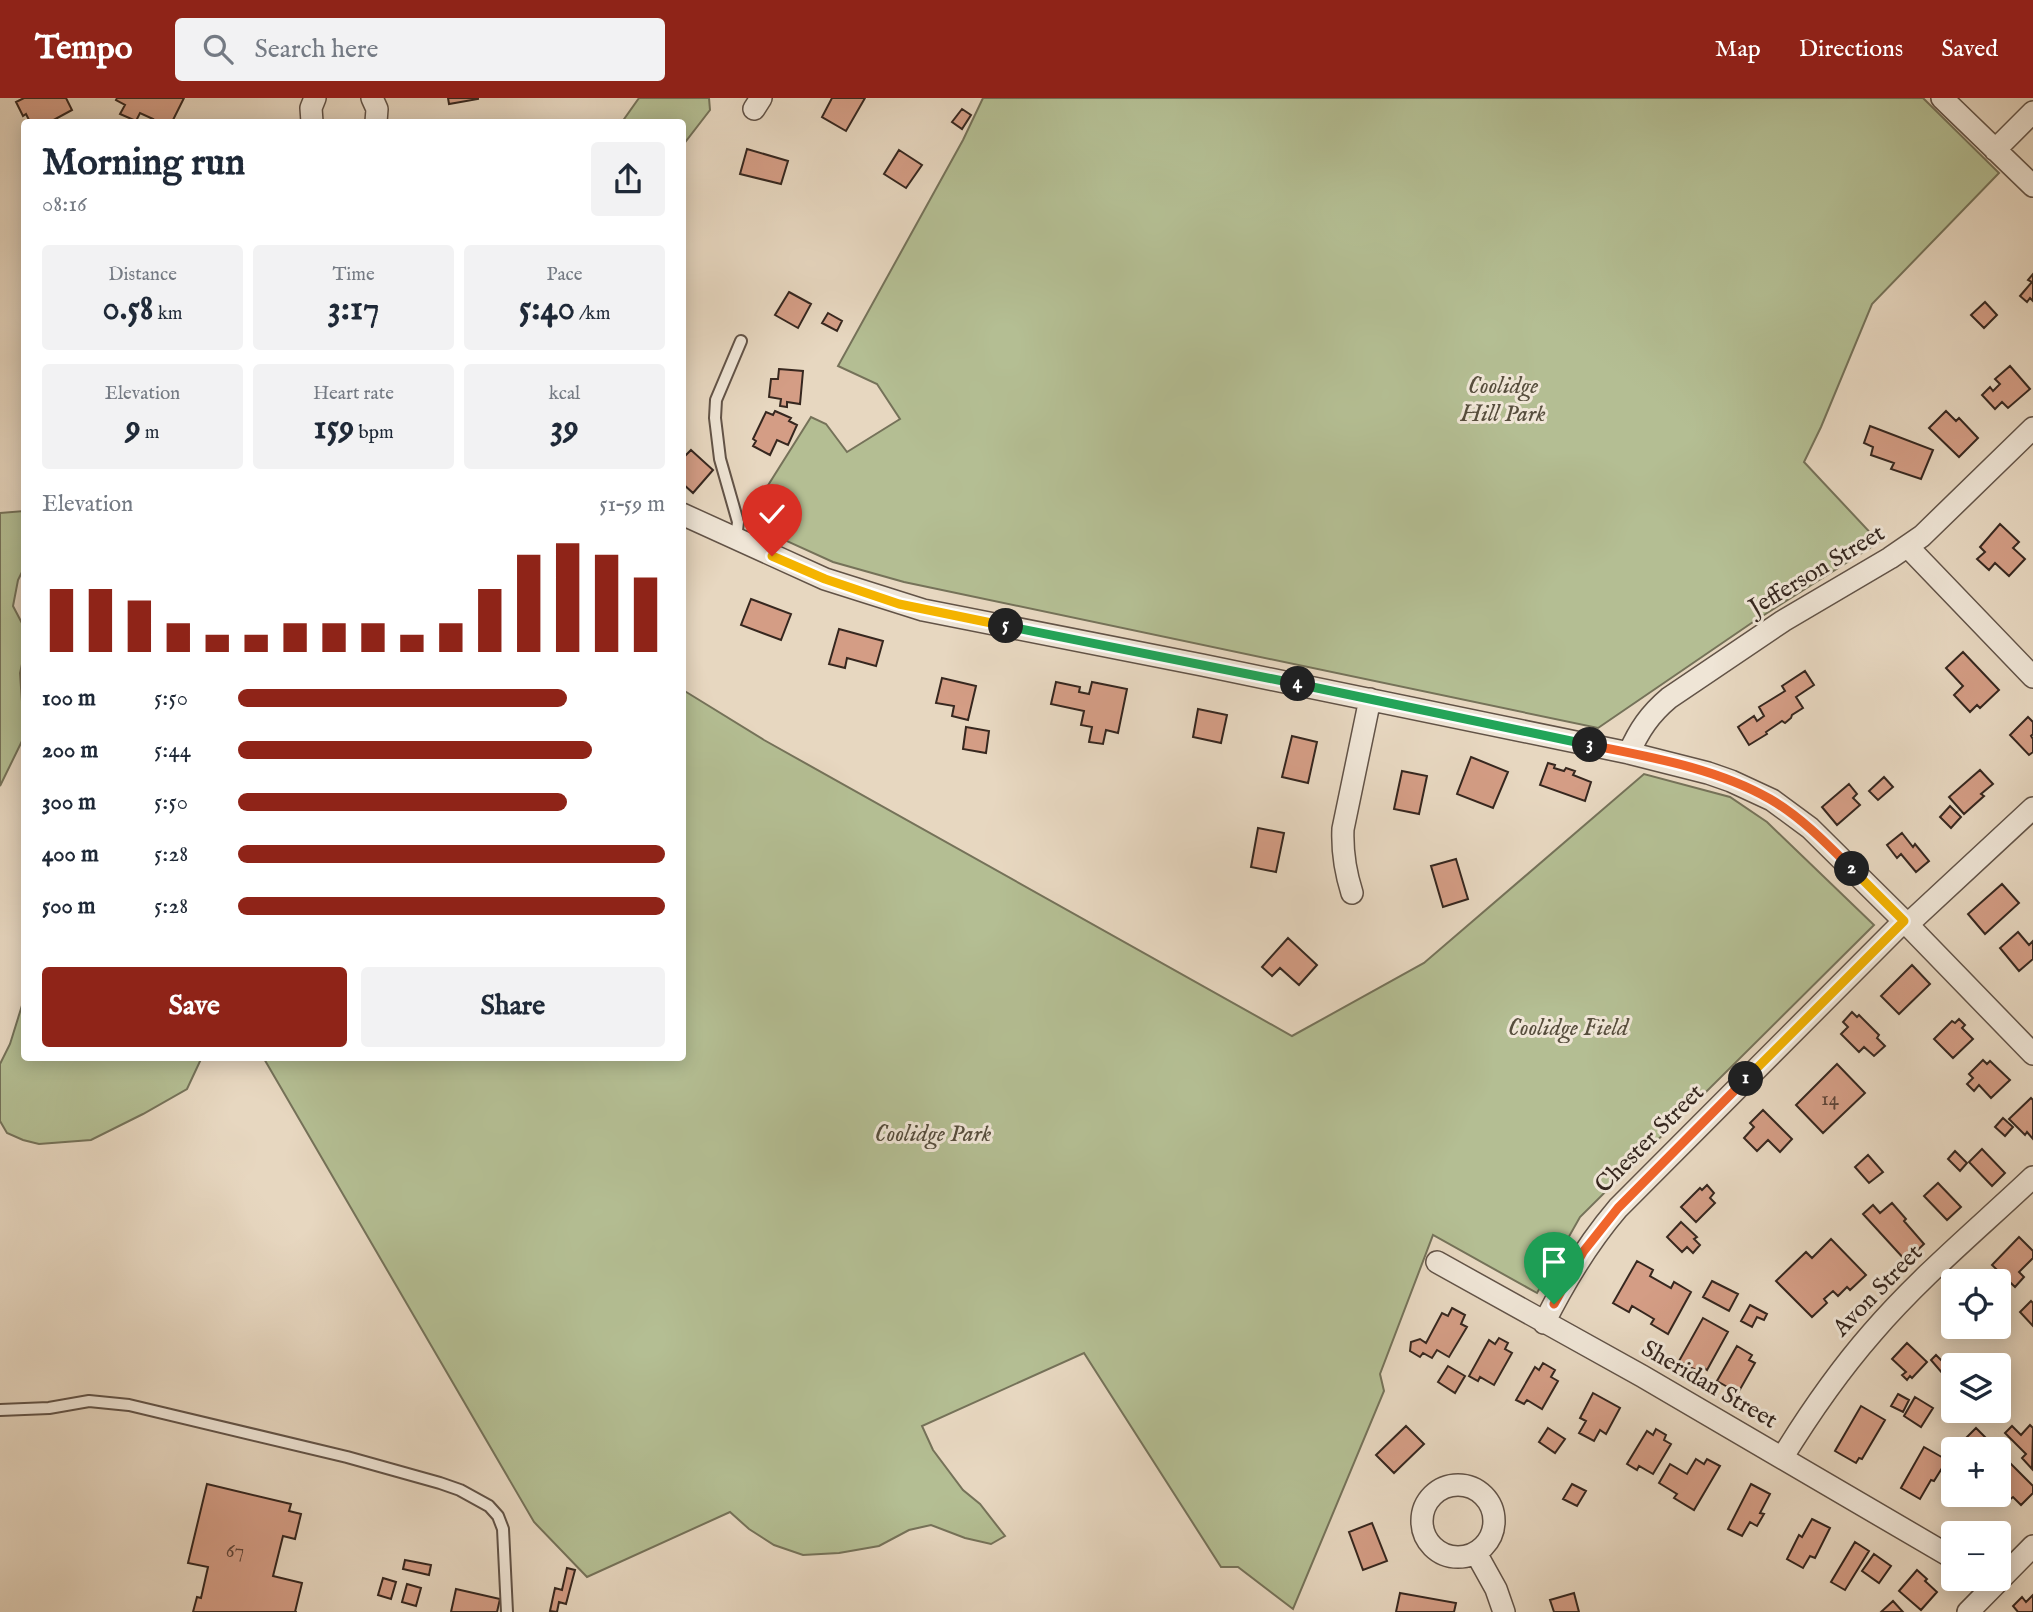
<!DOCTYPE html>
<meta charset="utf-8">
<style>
body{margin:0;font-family:"IM FELL English",serif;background:#f2f2f3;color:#1f2937;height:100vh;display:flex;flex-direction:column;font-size:26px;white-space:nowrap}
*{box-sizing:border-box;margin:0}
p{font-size:23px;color:#747a83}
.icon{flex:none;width:38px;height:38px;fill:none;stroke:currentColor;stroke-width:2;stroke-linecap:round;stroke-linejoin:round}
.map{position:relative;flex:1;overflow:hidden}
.side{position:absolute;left:21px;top:21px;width:665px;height:942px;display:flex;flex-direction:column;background:#fff;border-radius:7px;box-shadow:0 4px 18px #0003}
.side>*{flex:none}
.controls{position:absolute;left:1941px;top:1171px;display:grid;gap:14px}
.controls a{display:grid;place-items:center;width:70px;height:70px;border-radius:7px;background:#fff;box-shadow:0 4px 18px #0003;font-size:35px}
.pin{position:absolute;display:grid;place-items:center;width:60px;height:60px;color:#fff;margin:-72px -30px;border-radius:50% 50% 50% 0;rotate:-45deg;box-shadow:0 0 7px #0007}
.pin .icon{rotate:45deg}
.km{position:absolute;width:35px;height:35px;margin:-18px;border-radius:50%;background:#222;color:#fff;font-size:19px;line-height:35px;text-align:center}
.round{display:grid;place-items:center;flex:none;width:74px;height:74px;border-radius:7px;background:#f2f2f3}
.head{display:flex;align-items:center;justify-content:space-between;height:119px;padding:0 21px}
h1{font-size:38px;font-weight:800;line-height:52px}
.stats{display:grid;grid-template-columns:repeat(3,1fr);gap:10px;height:119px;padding:7px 21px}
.stats div{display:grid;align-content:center;border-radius:7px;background:#f2f2f3;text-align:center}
.stats b{font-size:35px;font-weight:800}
.stats small{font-size:19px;font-weight:400}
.stats p{font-size:19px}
.chart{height:196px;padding:14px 21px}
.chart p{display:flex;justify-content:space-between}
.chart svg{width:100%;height:126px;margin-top:7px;stroke:#8f2418;stroke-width:6}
.action{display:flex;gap:14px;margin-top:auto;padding:14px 21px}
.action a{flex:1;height:80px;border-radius:7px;background:#8f2418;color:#fff;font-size:28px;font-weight:800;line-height:80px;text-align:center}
.action a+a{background:#f2f2f3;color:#1f2937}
ul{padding:0 21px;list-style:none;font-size:23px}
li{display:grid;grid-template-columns:112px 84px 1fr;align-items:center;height:52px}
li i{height:18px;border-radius:9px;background:#8f2418}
header{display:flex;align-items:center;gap:42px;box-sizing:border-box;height:98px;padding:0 35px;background:#8f2418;color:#fff}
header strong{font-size:33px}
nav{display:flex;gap:38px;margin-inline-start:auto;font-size:24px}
.search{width:490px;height:63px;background:#f2f2f3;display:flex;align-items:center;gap:18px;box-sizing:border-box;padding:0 24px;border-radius:7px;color:#747a83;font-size:26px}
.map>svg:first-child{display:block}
</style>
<header>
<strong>Tempo</strong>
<div class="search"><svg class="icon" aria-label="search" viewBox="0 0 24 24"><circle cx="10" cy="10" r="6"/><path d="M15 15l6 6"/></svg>Search here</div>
<nav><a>Map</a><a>Directions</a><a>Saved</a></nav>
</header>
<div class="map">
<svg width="2033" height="1514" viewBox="0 0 2033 1514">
<rect width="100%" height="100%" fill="#e7d7c0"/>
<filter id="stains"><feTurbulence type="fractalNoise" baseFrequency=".00286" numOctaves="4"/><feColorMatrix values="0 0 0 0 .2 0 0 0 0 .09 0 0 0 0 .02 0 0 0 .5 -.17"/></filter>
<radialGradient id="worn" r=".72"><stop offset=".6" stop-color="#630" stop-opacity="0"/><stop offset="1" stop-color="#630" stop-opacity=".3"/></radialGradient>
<path fill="#b4be93" stroke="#757259" stroke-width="2" d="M 639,0 L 709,0 L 710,12 L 683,47 L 682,24 L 622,24 Z
M 983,0 L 1923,0 L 1999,75 L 1872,206 L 1821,329 L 1804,364 L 1879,444 L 1753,524 L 1598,630 L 904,484 L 833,464 L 745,424 L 811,319 L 826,326 L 847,354 L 900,321 L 877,286 L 838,268 L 963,42 Z
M 24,413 L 24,470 L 18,482 L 13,508 L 24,529 L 24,557 L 20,575 L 23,618 L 23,641 L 0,688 L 0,415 Z
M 683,592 L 764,642 L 1292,938 L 1424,865 L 1644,676 L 1730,699 L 1767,724 L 1874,827 L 1580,1119 L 1537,1195 L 1433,1137 L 1380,1276 L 1384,1293 L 1293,1511 L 1238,1469 L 1221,1469 L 1084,1255 L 922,1328 L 933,1352 L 963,1392 L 980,1406 L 1005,1438 L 991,1446 L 965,1440 L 931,1427 L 909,1432 L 879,1448 L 839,1455 L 803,1457 L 774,1447 L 749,1431 L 730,1414 L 587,1479 L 534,1424 L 263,959 L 682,959 Z
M 24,901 L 24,959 L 202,959 L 187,991 L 143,1016 L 91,1042 L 39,1046 L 23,1042 L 7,1035 L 0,1023 L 0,966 L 10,946 Z"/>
<path fill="#d49d85" stroke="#36271f" stroke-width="2" d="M 24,0 L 66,0 L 72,12 L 50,24 L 30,24 L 26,16 L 23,18 L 16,4 Z
M 117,0 L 184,0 L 172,24 L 151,24 L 153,21 L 140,15 L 136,23 L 120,16 L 125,7 L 116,2 Z
M 448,0 L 478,0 L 478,1 L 449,6 Z
M 832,0 L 865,0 L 846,33 L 822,19 Z
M 962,11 L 971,17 L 962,31 L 952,24 Z
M 747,51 L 788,63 L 781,86 L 740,76 Z
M 899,52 L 922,67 L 906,90 L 884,76 Z
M 2033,176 L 2033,203 L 2030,200 L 2027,204 L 2020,198 L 2032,184 L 2028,182 Z
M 789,194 L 811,206 L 798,230 L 775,217 Z
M 1985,204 L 1997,217 L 1984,230 L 1971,217 Z
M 828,215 L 842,223 L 837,233 L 822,225 Z
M 2010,268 L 2030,291 L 2008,310 L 2002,304 L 1995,311 L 1982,297 L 1990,289 L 1993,293 L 2000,286 L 1995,281 Z
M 779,271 L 803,273 L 800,306 L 787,304 L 787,309 L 780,308 L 781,301 L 769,299 L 771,281 L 778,281 Z
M 775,313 L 791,320 L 789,323 L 797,327 L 788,347 L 777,342 L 770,357 L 753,348 L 756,343 L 753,341 L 766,314 L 773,317 Z
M 1946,313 L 1956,323 L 1959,320 L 1978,340 L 1959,359 L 1929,330 Z
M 1870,328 L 1933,352 L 1921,381 L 1891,371 L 1894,365 L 1871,357 L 1873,349 L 1864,345 Z
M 691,352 L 713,372 L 693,395 L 682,385 L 682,361 Z
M 2000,426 L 2019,444 L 2013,450 L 2025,461 L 2009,478 L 1995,465 L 1989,472 L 1977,461 L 1985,454 L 1980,449 Z
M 751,501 L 791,516 L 781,542 L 741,527 Z
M 839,531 L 883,543 L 876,568 L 847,560 L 845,570 L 829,566 Z
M 1963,554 L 1999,592 L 1980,610 L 1977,607 L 1970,614 L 1954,597 L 1963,588 L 1946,570 Z
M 1805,573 L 1814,587 L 1796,599 L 1803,610 L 1792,617 L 1791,620 L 1785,625 L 1782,623 L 1766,634 L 1767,636 L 1749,647 L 1738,629 L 1754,618 L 1757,623 L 1764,618 L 1759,609 L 1785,593 L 1782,588 Z
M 942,580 L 976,588 L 968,622 L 952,618 L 954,608 L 936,605 Z
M 1056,584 L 1080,589 L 1079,594 L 1089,596 L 1092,584 L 1127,591 L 1118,635 L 1106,632 L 1103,646 L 1089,644 L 1092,629 L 1081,627 L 1084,613 L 1051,606 Z
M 1198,611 L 1227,617 L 1221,645 L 1193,639 Z
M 2028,619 L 2033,624 L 2033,636 L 2031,638 L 2033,641 L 2033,654 L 2029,657 L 2010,637 Z
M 966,629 L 989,633 L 986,655 L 963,651 Z
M 1292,638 L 1317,644 L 1308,685 L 1282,679 Z
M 1471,659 L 1508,674 L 1493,710 L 1457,696 Z
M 1548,665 L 1555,667 L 1554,670 L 1564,673 L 1566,670 L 1575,673 L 1573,677 L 1591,684 L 1585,703 L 1540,687 Z
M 1980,672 L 1993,686 L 1981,696 L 1984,698 L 1964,716 L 1949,699 Z
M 1402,673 L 1427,678 L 1419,716 L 1394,711 Z
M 1884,679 L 1893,689 L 1878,702 L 1869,693 Z
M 1849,686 L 1857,696 L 1853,700 L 1860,707 L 1837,727 L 1822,709 Z
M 1950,708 L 1961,719 L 1951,730 L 1940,719 Z
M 1258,730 L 1284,735 L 1276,774 L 1251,769 Z
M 1902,735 L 1913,749 L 1915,746 L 1929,763 L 1916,774 L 1901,756 L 1897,760 L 1887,747 Z
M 1456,761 L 1468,801 L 1443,809 L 1431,768 Z
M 2002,786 L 2019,805 L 1985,836 L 1968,816 Z
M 2018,834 L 2029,847 L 2033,843 L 2033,861 L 2019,873 L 2000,850 Z
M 1288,840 L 1317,867 L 1299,887 L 1280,870 L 1272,878 L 1262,869 Z
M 1912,867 L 1930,886 L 1899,916 L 1881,898 Z
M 1852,914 L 1857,919 L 1859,917 L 1879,937 L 1877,940 L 1885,948 L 1874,958 L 1864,949 L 1859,954 L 1841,936 L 1848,929 L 1843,924 Z
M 1959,921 L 1965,927 L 1962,930 L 1973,941 L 1953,960 L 1934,941 L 1952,923 L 1955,925 Z
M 1983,962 L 1987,966 L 1990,963 L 2010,982 L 1991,1000 L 1979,987 L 1974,993 L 1967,986 L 1973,980 L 1969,976 Z
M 1837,966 L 1865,995 L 1823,1035 L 1796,1007 Z
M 2031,1000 L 2033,1002 L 2033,1041 L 2027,1034 L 2025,1037 L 2009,1021 Z
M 1763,1012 L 1792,1041 L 1780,1054 L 1768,1042 L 1757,1053 L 1744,1040 L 1754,1029 L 1750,1025 Z
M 2003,1020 L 2013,1029 L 2005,1038 L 1995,1029 Z
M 1982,1051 L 2005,1075 L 1992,1088 L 1969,1064 Z
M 1955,1053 L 1967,1065 L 1960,1073 L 1948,1061 Z
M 1868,1057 L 1883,1074 L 1869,1085 L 1855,1069 Z
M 1938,1085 L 1961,1109 L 1947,1122 L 1924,1098 Z
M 1707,1087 L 1714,1095 L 1710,1100 L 1715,1105 L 1696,1124 L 1681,1109 L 1700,1090 L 1702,1092 Z
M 1892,1105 L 1906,1121 L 1904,1123 L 1924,1146 L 1906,1163 L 1863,1116 L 1873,1107 L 1880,1115 Z
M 1681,1124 L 1697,1139 L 1694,1141 L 1700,1147 L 1693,1155 L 1687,1149 L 1682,1154 L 1667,1139 Z
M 2019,1139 L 2033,1153 L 2033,1160 L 2019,1174 L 2024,1179 L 2015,1189 L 1992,1167 Z
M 1831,1141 L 1866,1177 L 1850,1192 L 1847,1189 L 1838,1198 L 1833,1193 L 1824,1201 L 1827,1205 L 1812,1219 L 1776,1183 L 1806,1154 L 1812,1160 Z
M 1637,1163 L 1653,1172 L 1650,1178 L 1671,1190 L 1674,1184 L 1691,1194 L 1668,1236 L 1651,1226 L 1654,1221 L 1632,1208 L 1629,1214 L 1613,1205 Z
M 1712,1183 L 1738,1196 L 1729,1213 L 1703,1199 Z
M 2031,1203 L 2033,1205 L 2033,1228 L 2020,1214 Z
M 1750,1207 L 1767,1216 L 1764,1222 L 1757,1219 L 1752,1229 L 1741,1223 Z
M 1452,1210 L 1465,1217 L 1461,1226 L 1467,1229 L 1449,1259 L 1437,1252 L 1432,1260 L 1423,1255 L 1420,1259 L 1410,1253 L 1411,1244 L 1420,1241 L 1426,1245 L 1442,1215 L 1448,1218 Z
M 1703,1220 L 1728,1234 L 1707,1272 L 1704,1270 L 1701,1275 L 1679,1263 Z
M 1499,1240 L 1508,1245 L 1505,1251 L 1512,1255 L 1494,1287 L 1480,1279 L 1478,1283 L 1469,1278 L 1489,1242 L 1495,1246 Z
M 1907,1245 L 1927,1264 L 1912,1280 L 1910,1278 L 1907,1282 L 1902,1277 L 1906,1274 L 1892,1261 Z
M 1737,1248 L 1752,1257 L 1749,1262 L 1755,1265 L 1738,1295 L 1717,1283 Z
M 1936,1257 L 1949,1270 L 1943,1276 L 1931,1262 Z
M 1543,1265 L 1555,1272 L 1551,1279 L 1558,1283 L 1542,1311 L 1527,1302 L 1524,1306 L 1516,1302 L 1535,1269 L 1539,1272 Z
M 1448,1268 L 1465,1278 L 1455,1295 L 1438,1284 Z
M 1953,1275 L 1953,1291 L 1945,1283 Z
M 1593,1295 L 1620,1310 L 1606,1336 L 1600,1332 L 1594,1343 L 1579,1335 L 1586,1323 L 1580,1320 Z
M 1898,1296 L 1909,1302 L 1903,1314 L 1891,1308 Z
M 1915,1299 L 1933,1310 L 1921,1329 L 1904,1318 Z
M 1861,1308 L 1885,1322 L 1862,1361 L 1859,1360 L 1856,1365 L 1835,1353 Z
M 2030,1327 L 2033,1330 L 2032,1371 L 2022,1360 L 2026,1356 L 2005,1335 L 2012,1328 L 2021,1337 Z
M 1406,1328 L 1424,1346 L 1394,1375 L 1376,1357 Z
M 1548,1330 L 1565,1341 L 1555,1355 L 1539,1344 Z
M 1976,1330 L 1990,1344 L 1983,1351 L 1971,1351 L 1963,1343 Z
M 1656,1331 L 1666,1337 L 1664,1342 L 1671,1346 L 1653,1376 L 1639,1368 L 1637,1372 L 1627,1366 L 1647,1333 L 1653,1337 Z
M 1924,1349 L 1947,1362 L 1934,1383 L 1931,1382 L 1920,1401 L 1901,1390 Z
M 2004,1359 L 2033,1388 L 2033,1395 L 2021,1407 L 2013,1399 L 2008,1403 L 1998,1393 L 1998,1365 Z
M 1696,1361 L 1704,1366 L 1707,1361 L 1720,1368 L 1694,1412 L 1674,1400 L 1677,1396 L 1659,1385 L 1670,1366 L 1687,1376 Z
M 207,1386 L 291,1406 L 289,1413 L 301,1416 L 295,1441 L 283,1438 L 273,1478 L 302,1485 L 295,1514 L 297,1514 L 193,1514 L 197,1499 L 201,1500 L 208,1469 L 188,1465 Z
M 1572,1386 L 1586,1393 L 1577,1408 L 1563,1401 Z
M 1751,1386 L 1770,1396 L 1760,1415 L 1764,1416 L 1757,1428 L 1750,1424 L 1742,1438 L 1728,1431 Z
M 1812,1421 L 1830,1430 L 1815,1460 L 1810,1458 L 1803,1470 L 1787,1461 L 1799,1437 L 1802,1439 Z
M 1372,1425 L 1387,1463 L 1363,1472 L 1349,1434 Z
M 1855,1444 L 1869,1453 L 1845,1492 L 1831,1484 Z
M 1874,1456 L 1891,1468 L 1879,1485 L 1862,1473 Z
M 405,1462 L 431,1467 L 429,1477 L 403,1471 Z
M 567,1470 L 575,1472 L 566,1506 L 559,1504 L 557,1514 L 550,1513 L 555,1490 L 562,1492 Z
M 1917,1472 L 1927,1481 L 1925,1483 L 1937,1494 L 1921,1512 L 1899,1493 Z
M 383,1480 L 396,1484 L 391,1501 L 378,1497 Z
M 407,1486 L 421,1490 L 416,1508 L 402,1504 Z
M 456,1491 L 500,1501 L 497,1514 L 451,1514 Z
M 1400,1495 L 1456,1505 L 1454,1514 L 1396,1514 Z
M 1574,1495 L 1579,1514 L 1554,1514 L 1550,1502 Z
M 2033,1497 L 2033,1514 L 2018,1514 L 2013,1508 L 2022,1499 L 2026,1504 Z
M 1893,1503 L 1903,1514 L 1881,1514 Z"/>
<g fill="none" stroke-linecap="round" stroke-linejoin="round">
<defs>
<path id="service" d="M 736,441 L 738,424 L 720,361 L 715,320 L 716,302 L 741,243
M 0,1312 L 49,1310 L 89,1303 L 129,1307 L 347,1359 L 440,1385 L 460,1392 L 489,1408 L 498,1418 L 503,1431 L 507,1514"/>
<path id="minor" d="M 372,0 L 377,11 L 376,24
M 1942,0 L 2033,88
M 754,11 L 761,0
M 312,24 L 311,10 L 315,0
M 1995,52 L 2033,14
M 682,416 L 825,481 L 923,512 L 1202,567 L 1629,655 L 1708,675 L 1731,683 L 1772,702 L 1810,730 L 1904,823 L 2033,956
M 1908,449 L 2033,579
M 1629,655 C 1639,632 1650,616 1669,600 L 1783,523 L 1890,460 L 1922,438 L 2033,330
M 1352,795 C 1345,773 1342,754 1343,731 L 1370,601
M 1907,827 L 2033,710
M 1437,1164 L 1642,1278 L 1953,1460
M 1544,1225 C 1565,1183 1588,1145 1618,1110 L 1904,823
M 1782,1360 C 1809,1316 1838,1274 1872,1235 C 1920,1179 1979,1130 2033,1079
M1422 1423a36 36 0 1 1 72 0a36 36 0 1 1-72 0Z
M 1476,1455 L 1496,1491 L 1504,1514
M 1968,1514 L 2033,1448"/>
</defs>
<use href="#service" stroke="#625347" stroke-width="14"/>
<use href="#minor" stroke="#625347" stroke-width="24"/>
<use href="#service" stroke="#efe5d6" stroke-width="10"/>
<use href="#minor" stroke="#efe5d6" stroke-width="21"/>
</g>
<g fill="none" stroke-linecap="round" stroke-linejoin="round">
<defs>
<path id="split-1" d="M 1554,1206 L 1583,1154 L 1618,1110 L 1746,981"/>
<path id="split-2" d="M 1746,981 L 1904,823 L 1852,771"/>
<path id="split-3" d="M 1590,647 C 1650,659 1716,670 1770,701 C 1801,719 1827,746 1852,771"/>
<path id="split-4" d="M 1298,586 L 1590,647"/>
<path id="split-5" d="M 1006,528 L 1298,586"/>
<path id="split-6" d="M 772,458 L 825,481 L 899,506 L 1006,528"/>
</defs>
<use href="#split-1" stroke="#fff" stroke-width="14"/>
<use href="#split-2" stroke="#fff" stroke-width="14"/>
<use href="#split-3" stroke="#fff" stroke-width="14"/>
<use href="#split-4" stroke="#fff" stroke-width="14"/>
<use href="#split-5" stroke="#fff" stroke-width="14"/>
<use href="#split-6" stroke="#fff" stroke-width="14"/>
<use href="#split-1" stroke="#f0652b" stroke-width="9"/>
<use href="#split-2" stroke="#f5b400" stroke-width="9"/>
<use href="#split-3" stroke="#f0652b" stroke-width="9"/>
<use href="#split-4" stroke="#22a559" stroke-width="9"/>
<use href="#split-5" stroke="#22a559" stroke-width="9"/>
<use href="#split-6" stroke="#f5b400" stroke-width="9"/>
</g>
<g text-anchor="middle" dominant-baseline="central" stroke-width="6" stroke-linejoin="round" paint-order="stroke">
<g font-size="21" fill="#5e4438">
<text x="1830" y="1001">14</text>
<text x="235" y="1453">67</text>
</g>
<g font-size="24" font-style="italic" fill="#564d3c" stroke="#efe5d6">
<text x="1503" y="288">Coolidge<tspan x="1503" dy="28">Hill Park</tspan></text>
<text x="1568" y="930">Coolidge Field</text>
<text x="933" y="1036">Coolidge Park</text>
</g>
<g font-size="24" fill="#36271f" stroke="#efe5d6">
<text transform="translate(1817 473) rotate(-31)">Jefferson Street</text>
<text transform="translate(1650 1041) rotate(-45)">Chester Street</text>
<text transform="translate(1878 1193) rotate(-46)">Avon Street</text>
<text transform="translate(1709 1287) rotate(30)">Sheridan Street</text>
</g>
</g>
<rect width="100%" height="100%" filter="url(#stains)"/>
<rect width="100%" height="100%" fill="url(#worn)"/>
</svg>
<div class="controls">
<a><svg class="icon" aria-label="locate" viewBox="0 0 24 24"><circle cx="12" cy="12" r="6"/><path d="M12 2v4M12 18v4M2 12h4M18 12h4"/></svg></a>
<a><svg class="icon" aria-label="layers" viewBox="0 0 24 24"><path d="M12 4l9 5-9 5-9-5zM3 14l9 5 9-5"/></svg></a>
<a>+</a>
<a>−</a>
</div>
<div class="pin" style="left:1554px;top:1206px;background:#1e9e55"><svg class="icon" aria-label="arrive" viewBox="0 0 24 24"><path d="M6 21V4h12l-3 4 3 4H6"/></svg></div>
<div class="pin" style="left:772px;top:458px;background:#d93025"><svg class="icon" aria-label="check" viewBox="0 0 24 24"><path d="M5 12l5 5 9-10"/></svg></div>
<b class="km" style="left:1746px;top:981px">1</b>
<b class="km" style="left:1852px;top:771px">2</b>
<b class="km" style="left:1590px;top:647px">3</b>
<b class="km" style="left:1298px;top:586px">4</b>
<b class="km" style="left:1006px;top:528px">5</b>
<section class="side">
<div class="head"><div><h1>Morning run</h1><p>08:16</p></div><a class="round"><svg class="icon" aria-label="share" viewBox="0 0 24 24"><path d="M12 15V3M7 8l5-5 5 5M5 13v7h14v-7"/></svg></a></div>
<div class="stats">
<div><p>Distance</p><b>0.58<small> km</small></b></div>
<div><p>Time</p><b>3:17</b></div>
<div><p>Pace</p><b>5:40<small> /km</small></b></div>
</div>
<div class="stats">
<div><p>Elevation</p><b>9<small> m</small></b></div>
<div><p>Heart rate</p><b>159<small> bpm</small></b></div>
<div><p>kcal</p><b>39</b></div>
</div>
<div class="chart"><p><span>Elevation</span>51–59 m</p>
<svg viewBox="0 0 160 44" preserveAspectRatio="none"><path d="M5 44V22M15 44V22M25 44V26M35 44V34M45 44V38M55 44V38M65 44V34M75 44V34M85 44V34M95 44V38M105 44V34M115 44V22M125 44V10M135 44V6M145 44V10M155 44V18"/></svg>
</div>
<ul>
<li><b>100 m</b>5:50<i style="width:77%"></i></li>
<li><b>200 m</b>5:44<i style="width:83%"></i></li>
<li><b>300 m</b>5:50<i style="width:77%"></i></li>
<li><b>400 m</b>5:28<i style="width:100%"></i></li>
<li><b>500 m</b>5:28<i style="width:100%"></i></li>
</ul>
<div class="action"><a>Save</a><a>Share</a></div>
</section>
</div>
